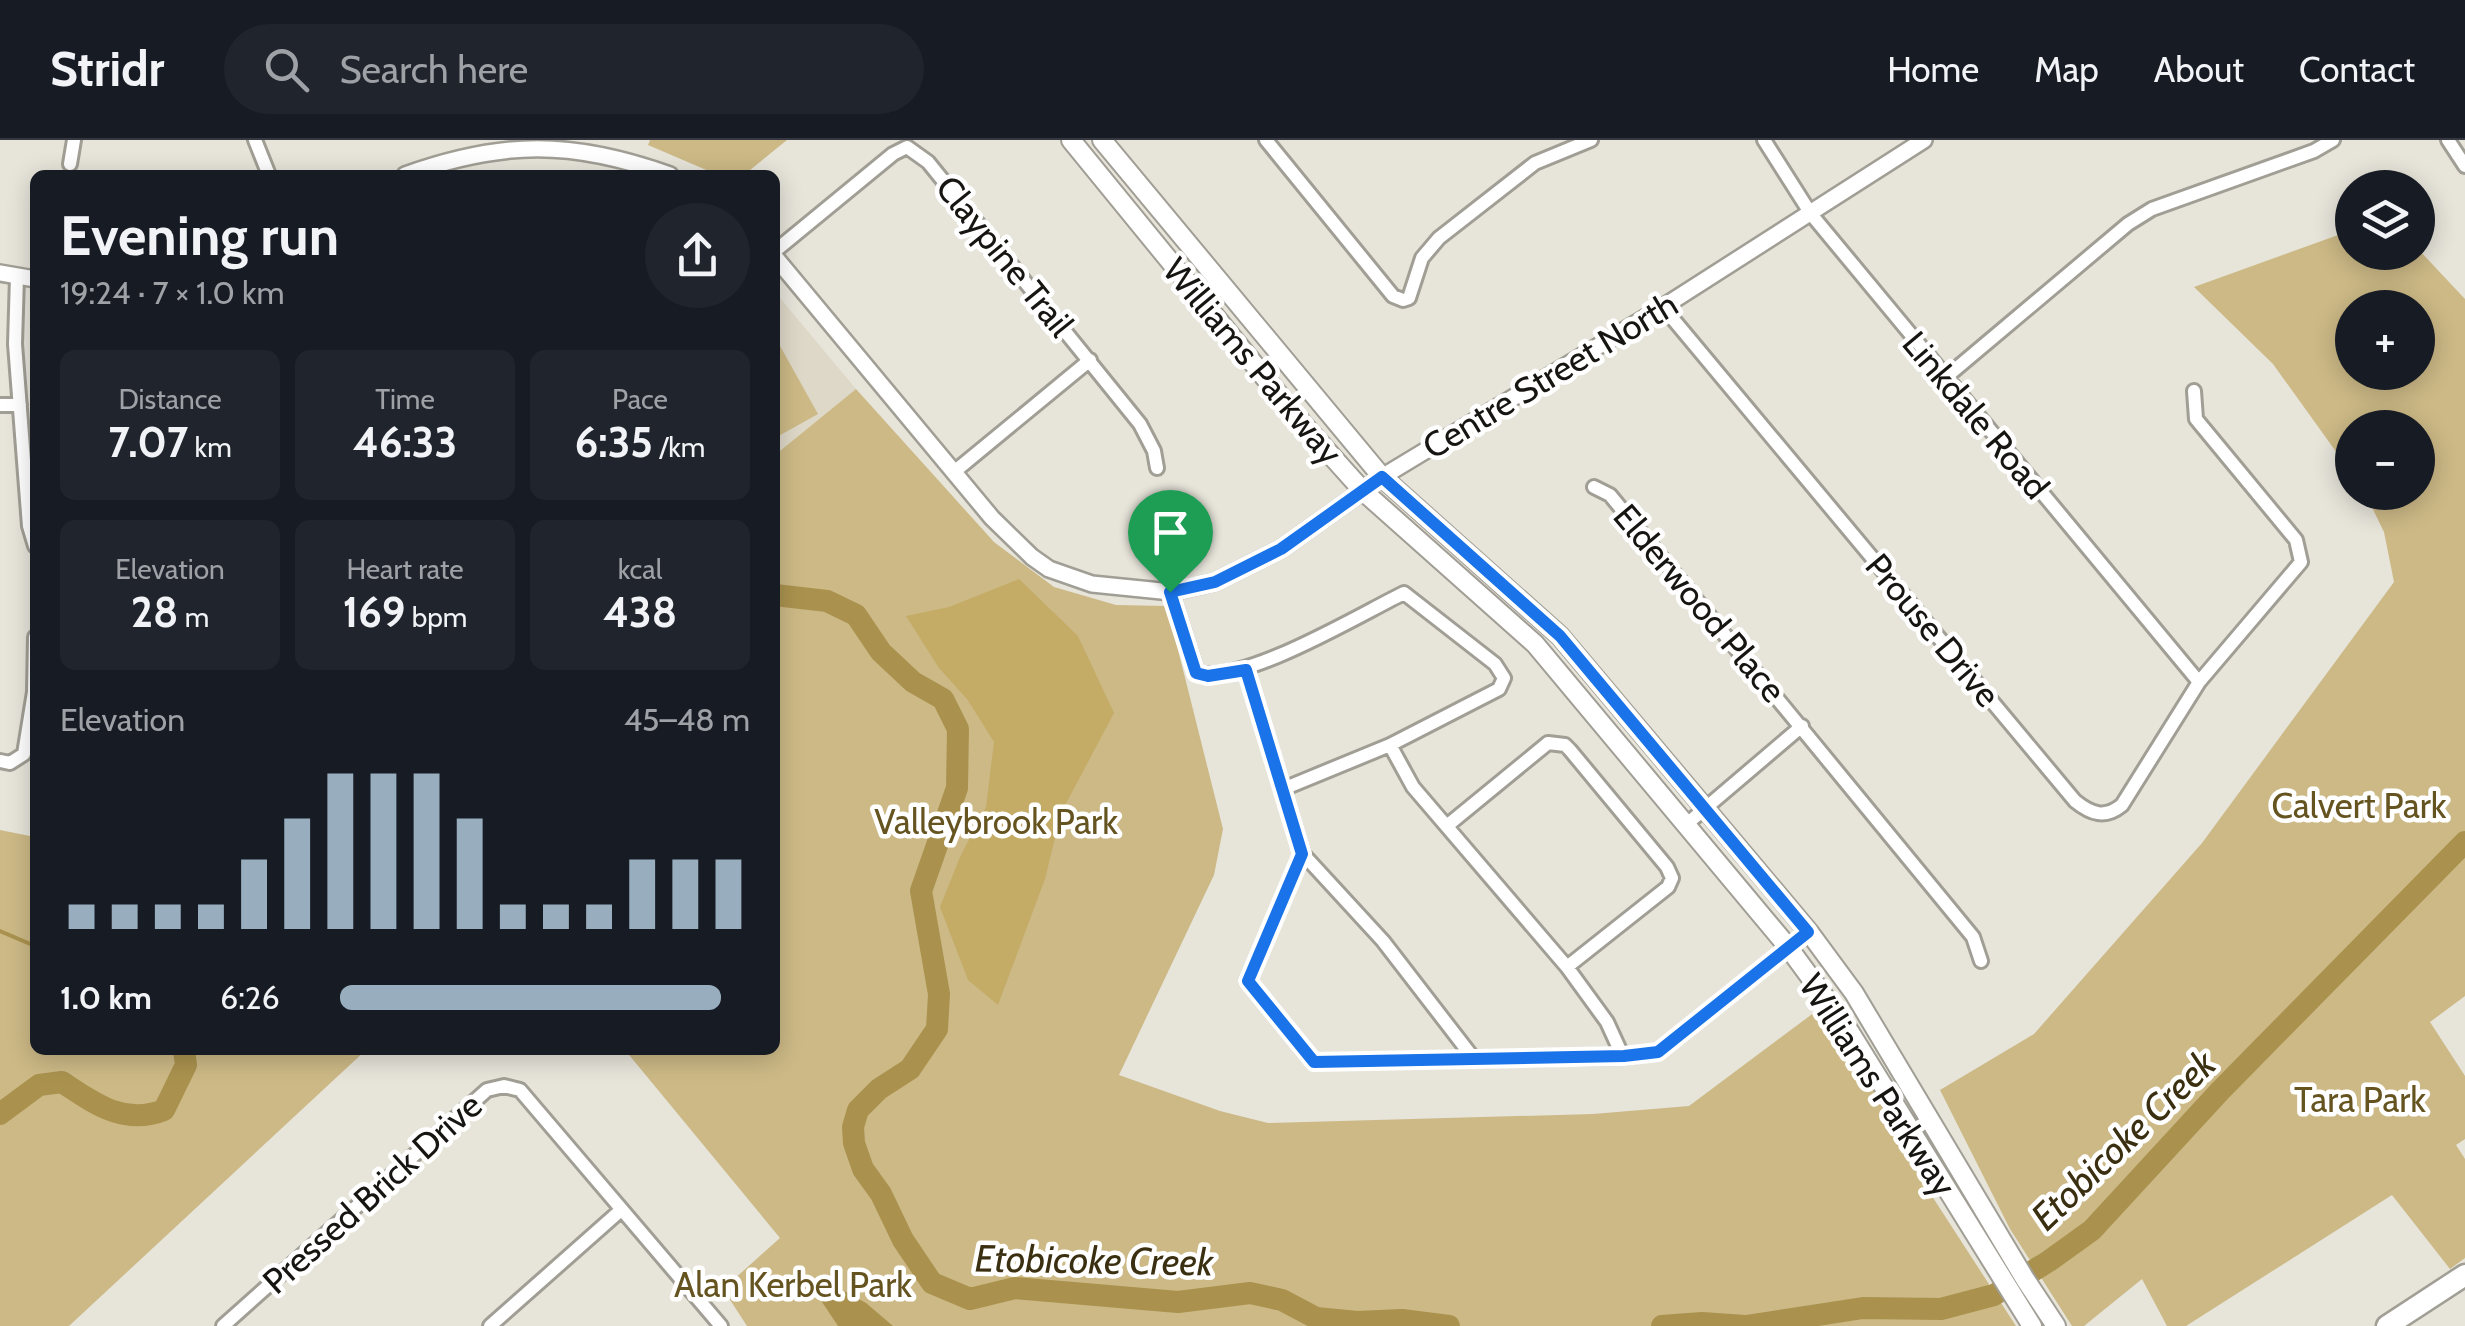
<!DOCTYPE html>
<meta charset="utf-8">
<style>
body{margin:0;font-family:Cabin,sans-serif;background:#20242c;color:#f1f3f6;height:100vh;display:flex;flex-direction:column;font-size:38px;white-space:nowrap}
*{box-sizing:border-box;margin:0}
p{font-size:32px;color:#9ea1a6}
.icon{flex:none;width:55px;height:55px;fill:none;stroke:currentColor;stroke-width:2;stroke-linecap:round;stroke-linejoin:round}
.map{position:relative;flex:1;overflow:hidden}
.side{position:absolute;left:30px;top:30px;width:750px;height:885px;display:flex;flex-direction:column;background:#171b24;border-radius:15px;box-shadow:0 5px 25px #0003}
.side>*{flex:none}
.fabs{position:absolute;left:2335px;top:30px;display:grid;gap:20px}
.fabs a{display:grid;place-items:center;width:100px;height:100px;border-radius:50%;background:#171b24;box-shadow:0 5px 25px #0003;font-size:50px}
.pin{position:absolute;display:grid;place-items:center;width:85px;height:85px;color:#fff;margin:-102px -42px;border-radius:50% 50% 50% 0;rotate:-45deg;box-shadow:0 0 10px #0007}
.pin .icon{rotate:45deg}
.round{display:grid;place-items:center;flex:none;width:105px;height:105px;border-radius:52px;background:#20242c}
.overview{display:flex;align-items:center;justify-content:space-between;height:170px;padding:0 30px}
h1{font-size:55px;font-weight:700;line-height:75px}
.figures{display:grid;grid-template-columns:repeat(3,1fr);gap:15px;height:170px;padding:10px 30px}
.figures div{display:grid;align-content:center;border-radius:15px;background:#20242c;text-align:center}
.figures b{font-size:42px;font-weight:700}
.figures small{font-size:28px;font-weight:400}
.figures p{font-size:28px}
.chart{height:280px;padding:20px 30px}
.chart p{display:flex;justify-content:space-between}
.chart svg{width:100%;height:180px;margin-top:10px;stroke:#98aebe;stroke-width:6}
ul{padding:0 30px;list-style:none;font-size:32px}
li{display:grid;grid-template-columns:160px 120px 1fr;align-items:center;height:75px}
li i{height:25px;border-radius:12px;background:#98aebe}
header{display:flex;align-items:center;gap:60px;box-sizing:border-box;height:140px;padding:0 50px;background:#171b24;border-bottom:2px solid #363941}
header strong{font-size:48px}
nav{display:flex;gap:55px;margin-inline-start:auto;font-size:35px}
.search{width:700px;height:90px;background:#20242c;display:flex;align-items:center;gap:25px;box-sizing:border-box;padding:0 35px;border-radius:55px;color:#9ea1a6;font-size:38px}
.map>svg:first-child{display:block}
</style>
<header>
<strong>Stridr</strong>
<div class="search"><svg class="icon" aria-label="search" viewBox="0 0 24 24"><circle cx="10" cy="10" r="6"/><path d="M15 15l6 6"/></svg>Search here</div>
<nav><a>Home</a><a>Map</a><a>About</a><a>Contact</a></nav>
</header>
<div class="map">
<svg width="2465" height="1186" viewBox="0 0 2465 1186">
<rect width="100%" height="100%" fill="#e7e4da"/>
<path fill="#ded8c8" d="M 513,30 L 558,30 L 594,35 L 480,35 Z
M 775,152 L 856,249 L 775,315 Z"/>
<path fill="#ccb986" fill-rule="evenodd" d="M 650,0 L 787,0 L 744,35 L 718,35 L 648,5 Z
M 2352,90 L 2352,112 L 2418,112 L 2418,109 L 2465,159 L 2465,856 L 2430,882 L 2465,936 L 2465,999 L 2456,1005 L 2465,1019 L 2465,1118 L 2450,1129 L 2392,1055 L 2186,1186 L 2167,1186 L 2142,1139 L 2084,1186 L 2072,1186 L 2010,1089 L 1940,950 L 2034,894 L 2202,703 L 2394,442 L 2384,392 L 2365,353 L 2418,352 L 2418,288 L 2352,288 L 2352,334 L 2273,224 L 2194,147 ZM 2352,168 L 2418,168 L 2418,232 L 2352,232 Z
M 775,197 L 818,274 L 775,298 Z
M 856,249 L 994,402 L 1054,447 L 1116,465 L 1167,466 L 1223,689 L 1214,735 L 1119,935 L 1220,971 L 1268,983 L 1593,974 L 1689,966 L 1823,866 L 1914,1018 L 1930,1053 L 2016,1186 L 747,1186 L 723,1149 L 780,1098 L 625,910 L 775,910 L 775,315 Z
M 0,690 L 35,697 L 35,910 L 366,910 L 69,1186 L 0,1186 Z"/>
<path fill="#c4ab66" d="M 1019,439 L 1078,496 L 1114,573 L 1061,673 L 1045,739 L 998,865 L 968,840 L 940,767 L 960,717 L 986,667 L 994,602 L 967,559 L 939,528 L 906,476 L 949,467 Z"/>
<path fill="#aa924e" d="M 835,1146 L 866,1163 L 893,1186 L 838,1186 L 822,1162 L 824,1152 Z"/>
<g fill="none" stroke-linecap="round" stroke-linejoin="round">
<path stroke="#aa924e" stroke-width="4" d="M 0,791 L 35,806"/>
<path stroke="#aa924e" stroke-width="22" d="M 775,455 L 827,461 L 856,475 L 881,512 L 913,542 L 943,559 L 958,589 L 957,648 L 921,751 L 939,854 L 937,889 L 910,929 L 879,949 L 858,970 L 853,987 L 854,1003 L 863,1029 L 881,1054 L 903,1100 L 932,1143 L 970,1159 L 1015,1148 L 1178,1162 L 1250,1153 L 1282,1160 L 1316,1178 L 1357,1182 L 1402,1180 L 1449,1186
M 0,974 L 39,945 L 62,942 C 94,963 124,986 164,970 L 186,925 L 184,910
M 1662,1186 L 1702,1183 L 1745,1186
M 1746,1186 L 1863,1168 L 1941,1169 L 1994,1155 L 2049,1121 L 2092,1090 L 2220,951 L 2465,702"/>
<defs>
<path id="minor" d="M 255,0 L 269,35
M 1266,0 L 1393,156 L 1403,160 L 1409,158 L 1422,118 L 1439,98 L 1535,23 L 1591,0
M 1764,0 L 1811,74 L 2199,542
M 2448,0 L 2465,26
M 70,24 L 74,0
M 775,111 L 893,14 L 907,7 L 928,22 L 1140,284 L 1154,311 L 1157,328
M 17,137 L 15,204 L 29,386 L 35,406
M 1663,167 L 2075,661 C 2091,674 2105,679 2122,665 L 2199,542 L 2301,422 L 2296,400 L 2196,279 L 2194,251
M 1945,238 L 2128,84 L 2152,69 L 2314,11 L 2333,0
M 0,265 L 20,265
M 954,332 L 1090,220
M 1594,347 L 1610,355 L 1973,797 L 1981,821
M 1171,452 L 1197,533 C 1245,544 1357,476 1404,453 L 1495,524 L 1504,538 L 1499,549 L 1390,605 L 1283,649
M 1246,530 L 1303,714 L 1383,801 L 1474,919
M 1390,605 L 1413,647 L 1567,827 L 1607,882 L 1623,917
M 0,621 L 10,623 L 24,614 L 34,552 L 35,497
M 1688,683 L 1802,586
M 1448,685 L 1548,603 L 1565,605 L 1570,610 L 1667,727 L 1672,738 L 1668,747 L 1567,827
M 1303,714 L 1247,841 L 1313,922 L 1623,917 L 1659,912 L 1809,792
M 223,1186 L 487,950 L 504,946 L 520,950 L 721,1186
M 490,1186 L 621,1070"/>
<path id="tertiary" d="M 405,35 C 503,0 572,0 670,35
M 775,117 L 992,378 L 1032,417 L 1049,429 L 1092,444 L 1171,452 L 1215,442 L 1281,409 L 1382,337 L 1663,167 L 1924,0
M 0,133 L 35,139"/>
<path id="secondary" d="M 1071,0 L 1302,283 L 1363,351 L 1535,504 L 1788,807 L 1846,886 L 2032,1186
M 1102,0 L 1382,337 L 1560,496 L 1809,792 L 1854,853 L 2025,1139 L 2056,1186"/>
<path id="primary" d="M 2387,1186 L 2465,1135"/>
</defs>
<use href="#minor" stroke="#a19e95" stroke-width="18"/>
<use href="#tertiary" stroke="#a19e95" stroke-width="20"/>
<use href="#secondary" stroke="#a19e95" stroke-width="22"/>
<use href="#primary" stroke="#a19e95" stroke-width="25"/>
<use href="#minor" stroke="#fff" stroke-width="12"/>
<use href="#tertiary" stroke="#fff" stroke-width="15"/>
<use href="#secondary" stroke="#fff" stroke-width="18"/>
<use href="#primary" stroke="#fff" stroke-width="20"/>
</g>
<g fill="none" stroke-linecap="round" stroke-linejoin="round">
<defs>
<path id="route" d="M 1382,337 L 1560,496 L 1808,792 L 1658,912 L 1624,916 L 1314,922 L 1248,841 L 1302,714 L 1246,530 L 1208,536 L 1196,533 L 1170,452 L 1215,442 L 1281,409 Z"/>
</defs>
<use href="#route" stroke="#fff" stroke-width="20"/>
<use href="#route" stroke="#1a73e8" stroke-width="12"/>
</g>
<g text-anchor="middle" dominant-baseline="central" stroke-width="9" stroke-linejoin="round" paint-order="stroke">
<g font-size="35" fill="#161512" stroke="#fff">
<text transform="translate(1005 116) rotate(51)">Claypine Trail</text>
<text transform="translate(1253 221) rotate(50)">Williams Parkway</text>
<text transform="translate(1550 235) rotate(-31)">Centre Street North</text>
<text transform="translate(1976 275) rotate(50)">Linkdale Road</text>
<text transform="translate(1700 463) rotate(50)">Elderwood Place</text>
<text transform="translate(1933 490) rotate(50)">Prouse Drive</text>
<text transform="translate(1878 945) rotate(57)">Williams Parkway</text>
<text transform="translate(372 1053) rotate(-42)">Pressed Brick Drive</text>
</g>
<g font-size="35" fill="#655420" stroke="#fff">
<text x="2359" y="665">Calvert Park</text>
<text x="996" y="681">Valleybrook Park</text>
<text x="2360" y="959">Tara Park</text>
<text x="793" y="1144">Alan Kerbel Park</text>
</g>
<g font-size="38" font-style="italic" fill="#3a2f10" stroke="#fff">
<text transform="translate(2123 1000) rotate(-44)">Etobicoke Creek</text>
<text transform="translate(1094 1120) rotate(1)">Etobicoke Creek</text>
</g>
</g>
</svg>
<div class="fabs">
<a><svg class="icon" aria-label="layers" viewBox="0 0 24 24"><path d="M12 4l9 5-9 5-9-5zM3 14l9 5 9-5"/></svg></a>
<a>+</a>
<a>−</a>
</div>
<div class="pin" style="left:1170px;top:452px;background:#1e9e55"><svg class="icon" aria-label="arrive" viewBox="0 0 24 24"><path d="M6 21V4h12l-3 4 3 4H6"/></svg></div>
<section class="side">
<div class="overview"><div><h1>Evening run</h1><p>19:24 · 7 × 1.0 km</p></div><a class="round"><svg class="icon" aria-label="share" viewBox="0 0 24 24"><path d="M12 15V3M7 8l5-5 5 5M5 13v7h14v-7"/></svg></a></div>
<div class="figures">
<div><p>Distance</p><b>7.07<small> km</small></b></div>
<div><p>Time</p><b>46:33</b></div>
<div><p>Pace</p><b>6:35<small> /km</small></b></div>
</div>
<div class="figures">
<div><p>Elevation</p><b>28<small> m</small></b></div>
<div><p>Heart rate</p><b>169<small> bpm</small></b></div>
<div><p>kcal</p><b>438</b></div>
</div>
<div class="chart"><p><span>Elevation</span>45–48 m</p>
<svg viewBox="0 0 160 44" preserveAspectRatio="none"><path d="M5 44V38M15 44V38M25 44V38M35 44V38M45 44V27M55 44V17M65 44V6M75 44V6M85 44V6M95 44V17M105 44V38M115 44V38M125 44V38M135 44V27M145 44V27M155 44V27"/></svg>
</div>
<ul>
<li><b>1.0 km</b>6:26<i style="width:93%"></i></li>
</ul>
</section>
</div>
